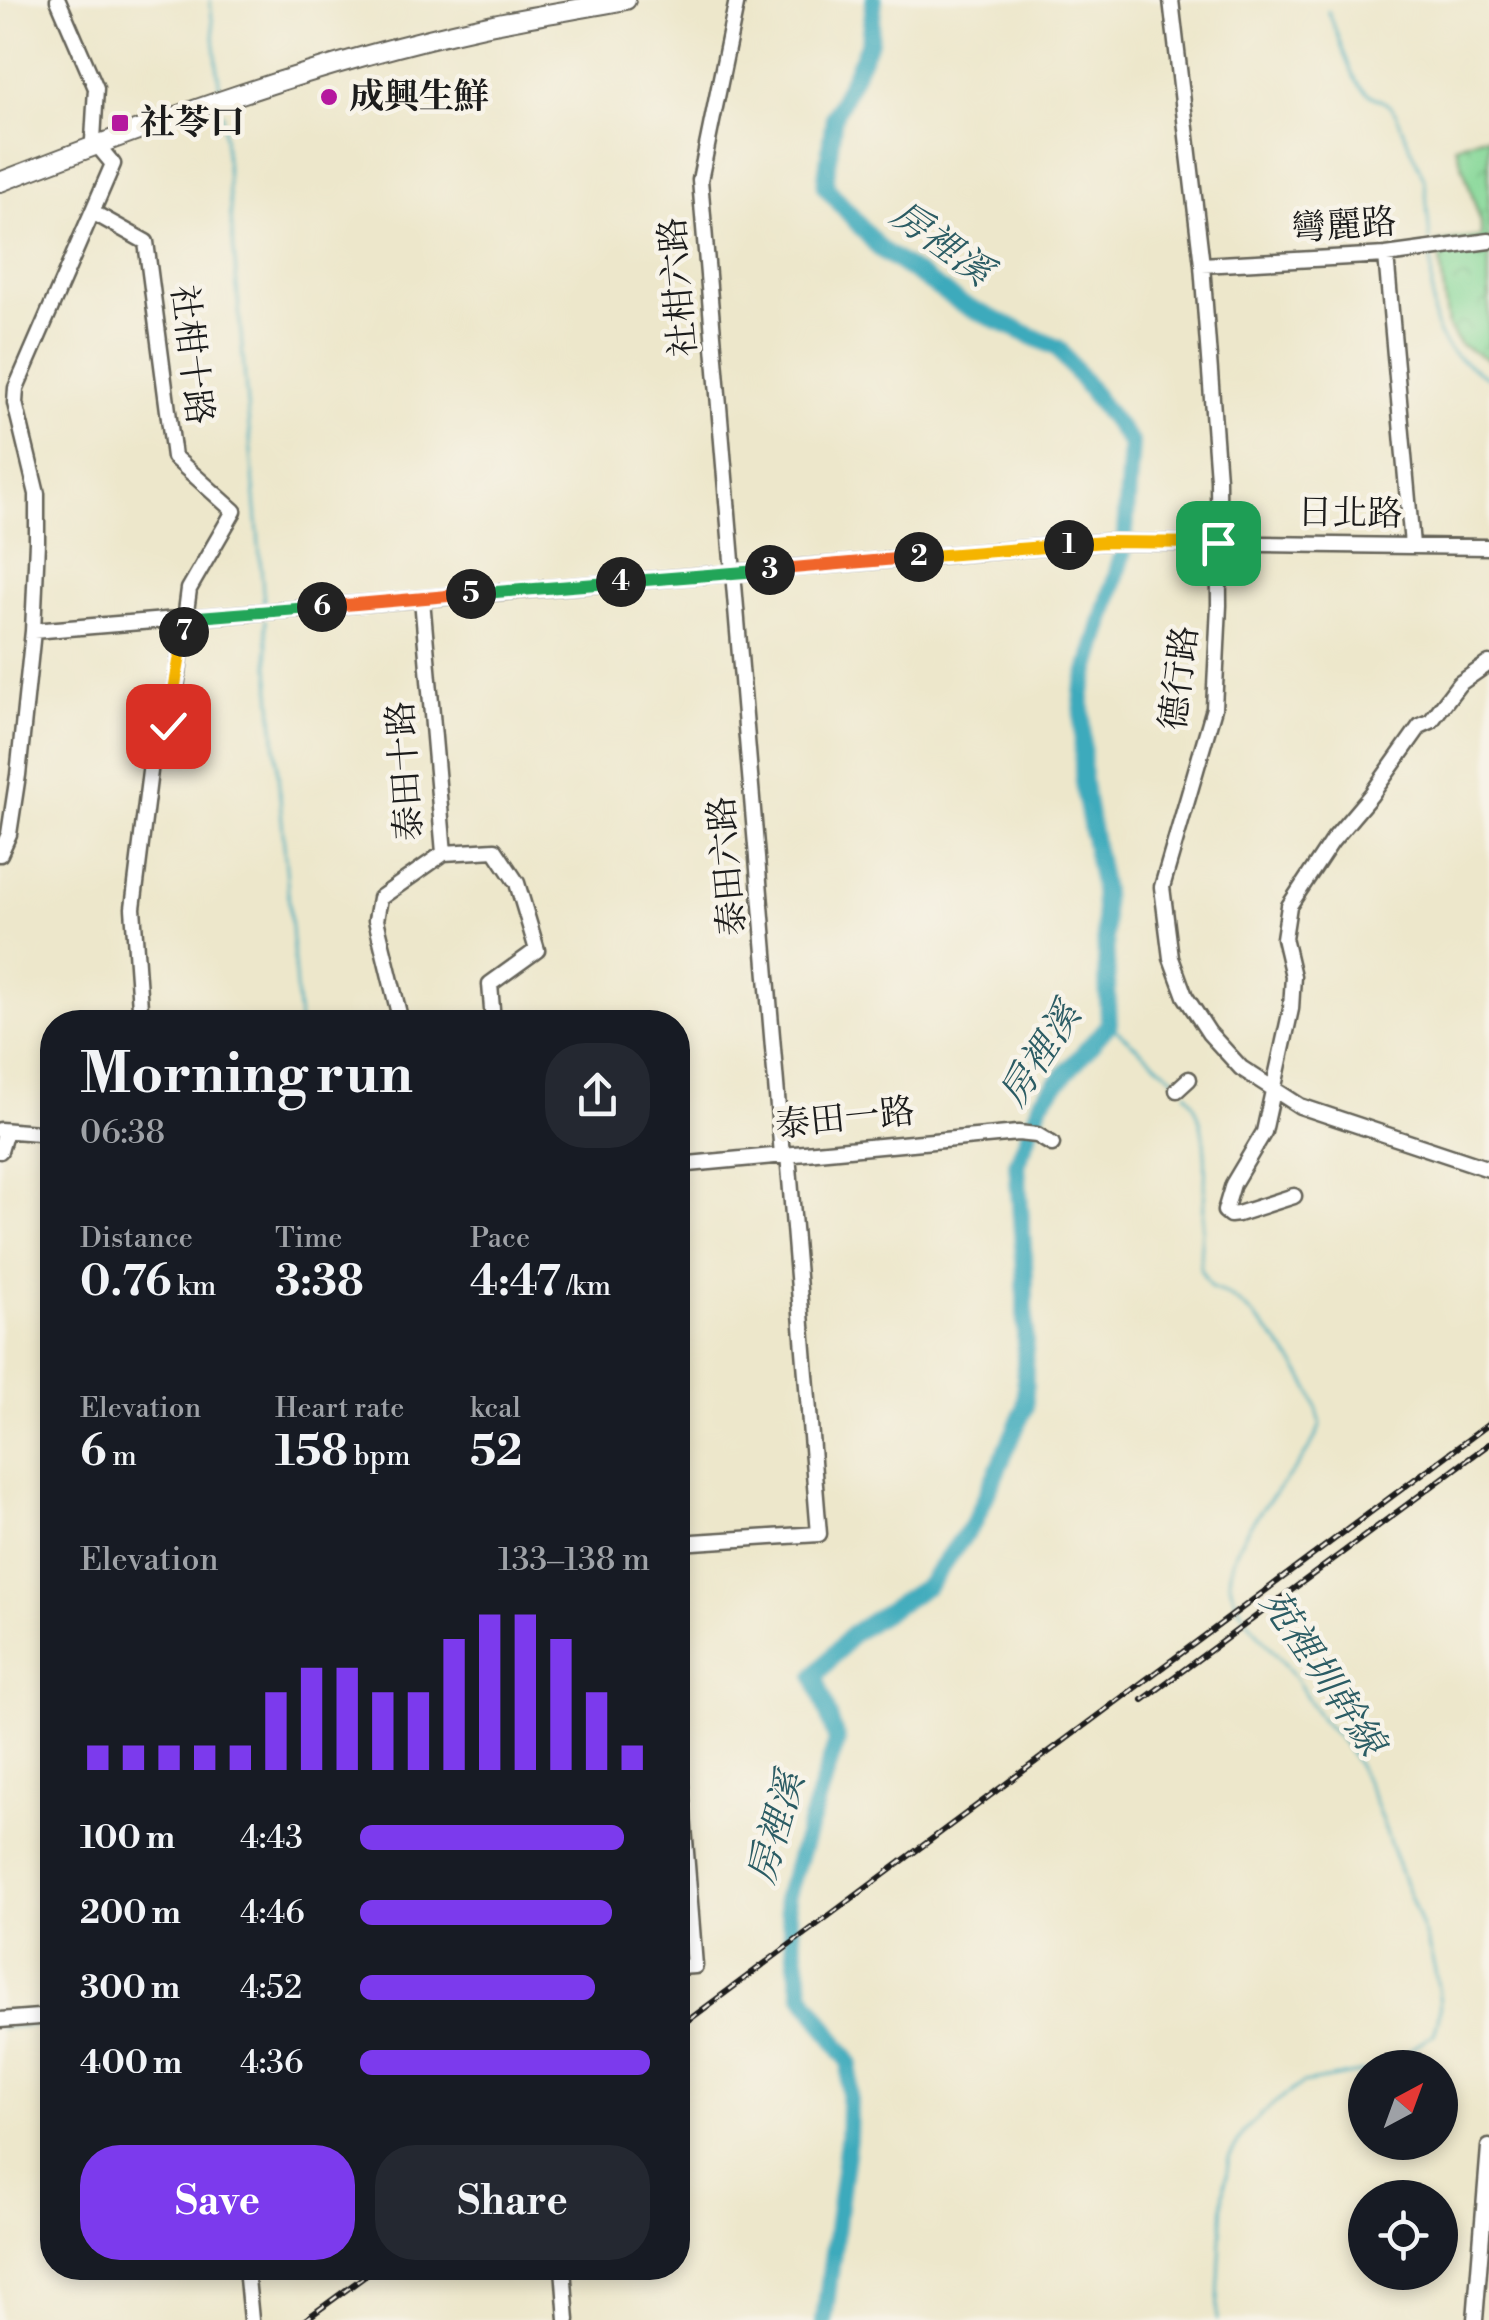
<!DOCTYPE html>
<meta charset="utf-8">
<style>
body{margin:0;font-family:"Libre Bodoni","Noto Serif TC",serif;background:#242831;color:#f1f3f6;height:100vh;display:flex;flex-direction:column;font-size:38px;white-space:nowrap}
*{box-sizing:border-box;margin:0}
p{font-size:32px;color:#9ea1a6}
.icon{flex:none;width:55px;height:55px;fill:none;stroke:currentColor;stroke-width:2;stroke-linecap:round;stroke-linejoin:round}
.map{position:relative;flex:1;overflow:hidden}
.drawer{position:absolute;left:40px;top:1010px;width:650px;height:1270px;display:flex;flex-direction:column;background:#171b24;border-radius:40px;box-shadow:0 5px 15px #0003}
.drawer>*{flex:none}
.needle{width:65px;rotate:41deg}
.tools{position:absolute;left:1348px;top:2050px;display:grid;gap:20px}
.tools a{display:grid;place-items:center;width:110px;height:110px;border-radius:50%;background:#171b24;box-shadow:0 5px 15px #0003;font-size:50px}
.pin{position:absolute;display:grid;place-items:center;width:85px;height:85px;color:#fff;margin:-42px;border-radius:20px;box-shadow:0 5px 15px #0006}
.km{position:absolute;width:50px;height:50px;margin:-25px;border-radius:50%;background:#222;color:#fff;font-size:28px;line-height:50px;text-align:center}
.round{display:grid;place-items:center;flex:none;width:105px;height:105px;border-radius:40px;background:#242831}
.headline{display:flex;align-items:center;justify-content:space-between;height:170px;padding:0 40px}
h1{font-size:55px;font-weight:700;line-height:75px}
.stats{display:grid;grid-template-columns:repeat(3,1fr);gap:15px;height:170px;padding:10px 40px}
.stats div{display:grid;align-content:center}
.stats b{font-size:42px;font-weight:700}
.stats small{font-size:28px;font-weight:400}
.stats p{font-size:28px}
.chart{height:280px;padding:20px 40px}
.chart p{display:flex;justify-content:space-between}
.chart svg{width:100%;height:180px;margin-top:10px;stroke:#7c3aed;stroke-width:6}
.cta{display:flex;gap:20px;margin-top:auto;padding:20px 40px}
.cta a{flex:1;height:115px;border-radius:40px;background:#7c3aed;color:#fff;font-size:40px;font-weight:700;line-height:115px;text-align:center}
.cta a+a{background:#242831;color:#f1f3f6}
ul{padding:0 40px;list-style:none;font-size:32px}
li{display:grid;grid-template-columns:160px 120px 1fr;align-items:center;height:75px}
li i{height:25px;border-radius:12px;background:#7c3aed}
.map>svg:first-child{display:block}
</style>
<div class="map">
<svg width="1489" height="2320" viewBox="0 0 1489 2320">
<defs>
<pattern id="park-crowns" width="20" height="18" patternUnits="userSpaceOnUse" patternTransform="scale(2.5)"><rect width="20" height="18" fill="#87d899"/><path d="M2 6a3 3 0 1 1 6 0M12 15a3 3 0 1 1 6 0" fill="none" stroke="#74b983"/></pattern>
</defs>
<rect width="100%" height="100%" fill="#f7f3e8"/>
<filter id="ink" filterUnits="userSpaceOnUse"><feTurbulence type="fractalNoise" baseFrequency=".01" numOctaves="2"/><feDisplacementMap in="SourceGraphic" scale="20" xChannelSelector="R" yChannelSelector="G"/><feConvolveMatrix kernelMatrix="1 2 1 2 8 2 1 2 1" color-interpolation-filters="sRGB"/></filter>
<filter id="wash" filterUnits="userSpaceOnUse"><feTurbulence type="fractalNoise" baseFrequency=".0048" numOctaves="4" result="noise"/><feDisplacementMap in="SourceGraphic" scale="40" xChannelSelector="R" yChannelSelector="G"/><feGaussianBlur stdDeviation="2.25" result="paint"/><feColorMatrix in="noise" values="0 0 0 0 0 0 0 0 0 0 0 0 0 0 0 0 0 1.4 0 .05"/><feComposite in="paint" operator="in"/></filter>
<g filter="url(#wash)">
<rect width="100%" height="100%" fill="#ede7cb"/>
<path fill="url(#park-crowns)" stroke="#527a5a" stroke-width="2.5" d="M 1481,137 L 1489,137 L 1489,360 L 1460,345 L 1448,326 L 1438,242 L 1481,237 L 1481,223 L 1456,146 Z"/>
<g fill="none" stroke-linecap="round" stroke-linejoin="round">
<path stroke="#3daabc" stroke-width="2.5" d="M 210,0 L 220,92
M 1328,11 C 1337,31 1347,69 1359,85 C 1369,99 1387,98 1396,114 L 1425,181 L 1430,240
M 222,112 L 264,603
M 1431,258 C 1434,326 1425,341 1489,378
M 265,620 L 299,1022
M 1109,1024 L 1178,1081
M 1186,1092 C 1219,1132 1200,1218 1200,1269 L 1211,1288 C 1246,1297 1296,1360 1312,1394 C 1316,1403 1318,1414 1321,1424 C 1302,1478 1241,1513 1230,1572 C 1225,1603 1269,1646 1288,1668 C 1300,1683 1309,1703 1321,1719 C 1329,1729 1339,1737 1346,1747 C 1369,1779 1380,1816 1393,1851 C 1409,1898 1434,1946 1439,1996 C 1441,2010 1438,2021 1434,2034 L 1383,2068
M 0,2028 L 52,2023
M 1217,2320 L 1223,2198 L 1229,2158 L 1246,2129 L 1273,2104 L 1303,2083 L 1365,2072"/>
<path stroke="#3daabc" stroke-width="18" d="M 824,2320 L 848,2139 L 850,2063 L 802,1993 L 786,1897 L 837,1741 L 815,1676 L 852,1634 L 928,1585 L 975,1521 L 1025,1407 L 1025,1275 L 1017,1164 L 1042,1100 L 1109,1024 L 1103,891 L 1083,783 L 1082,692 L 1124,548 L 1131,444 L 1058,348 L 963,305 L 880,249 L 825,186 L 834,116 L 870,41 L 874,0"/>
</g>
</g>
<g filter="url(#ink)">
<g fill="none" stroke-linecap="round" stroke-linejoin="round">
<defs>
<path id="minor" d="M 737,0 L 700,180 L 782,1155
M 1171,0 L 1202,265 L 1218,479 L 1219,605 L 1214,708 L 1162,887 L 1171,958 L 1185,996 L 1209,1033 L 1241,1068 L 1300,1106 L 1489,1169
M 94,213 L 146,242 L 174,457 L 234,511 L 189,589 L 172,718 L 168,726 L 154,739 L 133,908 L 141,1022
M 1386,255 L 1412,545
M 1202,265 L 1386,255 L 1489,241
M 33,631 L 1104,542 L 1489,547
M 444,853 L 495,850 L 517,883 L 537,950 L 490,984 L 493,1022
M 0,854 L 9,834 L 18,775 L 33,631 L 37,542 L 37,494 L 15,403 L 16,388 L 113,164 L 93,140 L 96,88 L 58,0
M 401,1022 L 376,920 L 380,898 L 444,853 L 422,599
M 1177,1090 L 1189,1079
M 0,1130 L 52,1134
M 0,1151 L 6,1131
M 678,1165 L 1018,1133 L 1037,1135 L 1052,1144
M 1294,1196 L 1238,1214 L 1230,1215 L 1225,1211 L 1233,1184 L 1264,1132 L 1291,1009 L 1293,976 L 1284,938 L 1289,906 L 1332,841 L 1371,795 L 1420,726 L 1431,721 L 1459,684 L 1489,663
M 678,1543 L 819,1534 L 788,1154
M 678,1751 L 695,1966 L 678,1967
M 0,2020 L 52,2016
M 246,2268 L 251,2320
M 563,2268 L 567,2320
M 1475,2320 L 1489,2147"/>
<path id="major" d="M 0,182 C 157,121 319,62 484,26 C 531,16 579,9 626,0"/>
</defs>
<use href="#minor" stroke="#656359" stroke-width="19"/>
<use href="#major" stroke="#656359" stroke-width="22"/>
<use href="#minor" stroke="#fff" stroke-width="14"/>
<use href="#major" stroke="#fff" stroke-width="18"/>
<defs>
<path id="rail" d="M 1143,1700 L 1489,1444
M 678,2028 L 1489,1424
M 305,2320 L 376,2268"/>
</defs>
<use href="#rail" stroke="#1c1c1c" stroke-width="6"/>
<use href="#rail" stroke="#f7f3e8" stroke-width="2.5" stroke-dasharray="8" stroke-linecap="butt"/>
</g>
</g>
<g fill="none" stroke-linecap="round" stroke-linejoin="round" filter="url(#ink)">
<defs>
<path id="split-1" d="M 1069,545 L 1104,542 L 1218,543"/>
<path id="split-2" d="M 919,557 L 1069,545"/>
<path id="split-3" d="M 770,570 L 919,557"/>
<path id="split-4" d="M 621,582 L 770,570"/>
<path id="split-5" d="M 471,594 L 621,582"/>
<path id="split-6" d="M 322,607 L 471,594"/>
<path id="split-7" d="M 184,632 L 186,618 L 322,607"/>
<path id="split-8" d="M 168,726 L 184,632"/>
</defs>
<use href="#split-1" stroke="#fff" stroke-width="20"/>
<use href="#split-2" stroke="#fff" stroke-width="20"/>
<use href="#split-3" stroke="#fff" stroke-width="20"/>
<use href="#split-4" stroke="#fff" stroke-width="20"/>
<use href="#split-5" stroke="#fff" stroke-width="20"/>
<use href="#split-6" stroke="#fff" stroke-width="20"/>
<use href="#split-7" stroke="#fff" stroke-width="20"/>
<use href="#split-8" stroke="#fff" stroke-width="20"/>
<use href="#split-1" stroke="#f5b400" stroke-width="12"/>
<use href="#split-2" stroke="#f5b400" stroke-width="12"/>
<use href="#split-3" stroke="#f0652b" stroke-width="12"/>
<use href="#split-4" stroke="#22a559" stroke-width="12"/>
<use href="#split-5" stroke="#22a559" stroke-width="12"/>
<use href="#split-6" stroke="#f0652b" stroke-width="12"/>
<use href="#split-7" stroke="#22a559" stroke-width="12"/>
<use href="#split-8" stroke="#f5b400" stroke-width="12"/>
</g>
<g fill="#b5179e" stroke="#f7f3e8" stroke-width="4">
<circle cx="329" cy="97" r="10"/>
<rect x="110" y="113" width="20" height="20" rx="5"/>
</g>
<g text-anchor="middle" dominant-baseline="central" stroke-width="9" stroke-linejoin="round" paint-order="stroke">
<g font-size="35" font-weight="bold" fill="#1c1c1c" stroke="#f7f3e8" text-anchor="start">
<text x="349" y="97">成興生鮮</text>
<text x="140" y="123">社苓口</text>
</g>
<g font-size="35" fill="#1c1c1c" stroke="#f7f3e8">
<text transform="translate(1344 226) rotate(-4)">彎麗路</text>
<text transform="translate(679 287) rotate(-95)">社柑六路</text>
<text transform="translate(191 355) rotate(83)">社柑十路</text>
<text transform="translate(1350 514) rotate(1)">日北路</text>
<text transform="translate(1180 678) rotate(-83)">德行路</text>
<text transform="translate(406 771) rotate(-94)">泰田十路</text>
<text transform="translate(728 866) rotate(-95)">泰田六路</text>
<text transform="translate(845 1119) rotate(-6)">泰田一路</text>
</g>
<g font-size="38" font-style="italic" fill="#2b5c64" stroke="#f7f3e8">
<text transform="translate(941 244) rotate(36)">房裡溪</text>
<text transform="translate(1041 1055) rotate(-57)">房裡溪</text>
<text transform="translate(1322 1673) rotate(56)">苑裡圳幹線</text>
<text transform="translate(777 1828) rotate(-74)">房裡溪</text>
</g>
</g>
</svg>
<div class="tools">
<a><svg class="needle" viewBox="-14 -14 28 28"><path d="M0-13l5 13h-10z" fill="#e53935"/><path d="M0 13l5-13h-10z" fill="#9ea1a6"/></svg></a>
<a><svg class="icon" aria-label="locate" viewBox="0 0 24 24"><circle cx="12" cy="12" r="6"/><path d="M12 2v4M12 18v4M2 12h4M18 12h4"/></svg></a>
</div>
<div class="pin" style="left:1218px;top:543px;background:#1e9e55"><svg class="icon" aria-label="arrive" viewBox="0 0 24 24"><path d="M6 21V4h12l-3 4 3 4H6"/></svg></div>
<div class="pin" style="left:168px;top:726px;background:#d93025"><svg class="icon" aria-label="check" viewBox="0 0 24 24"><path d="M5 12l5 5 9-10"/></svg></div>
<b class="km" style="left:1069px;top:545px">1</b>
<b class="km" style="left:919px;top:557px">2</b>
<b class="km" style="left:770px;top:570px">3</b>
<b class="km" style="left:621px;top:582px">4</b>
<b class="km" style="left:471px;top:594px">5</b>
<b class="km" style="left:322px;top:607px">6</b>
<b class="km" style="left:184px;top:632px">7</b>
<section class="drawer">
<div class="headline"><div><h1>Morning run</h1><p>06:38</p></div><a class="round"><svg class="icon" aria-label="share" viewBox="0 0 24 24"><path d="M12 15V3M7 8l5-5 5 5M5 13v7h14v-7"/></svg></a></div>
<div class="stats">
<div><p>Distance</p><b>0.76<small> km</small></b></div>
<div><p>Time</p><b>3:38</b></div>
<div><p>Pace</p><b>4:47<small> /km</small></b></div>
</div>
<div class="stats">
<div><p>Elevation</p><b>6<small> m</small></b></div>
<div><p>Heart rate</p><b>158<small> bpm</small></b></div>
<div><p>kcal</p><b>52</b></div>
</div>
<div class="chart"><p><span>Elevation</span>133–138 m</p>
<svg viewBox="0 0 160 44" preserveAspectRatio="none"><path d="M5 44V38M15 44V38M25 44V38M35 44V38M45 44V38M55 44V25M65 44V19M75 44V19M85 44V25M95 44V25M105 44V12M115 44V6M125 44V6M135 44V12M145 44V25M155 44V38"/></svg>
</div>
<ul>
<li><b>100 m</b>4:43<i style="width:91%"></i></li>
<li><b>200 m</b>4:46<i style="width:87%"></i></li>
<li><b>300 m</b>4:52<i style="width:81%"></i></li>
<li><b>400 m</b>4:36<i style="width:100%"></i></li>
</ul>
<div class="cta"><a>Save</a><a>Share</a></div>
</section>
</div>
